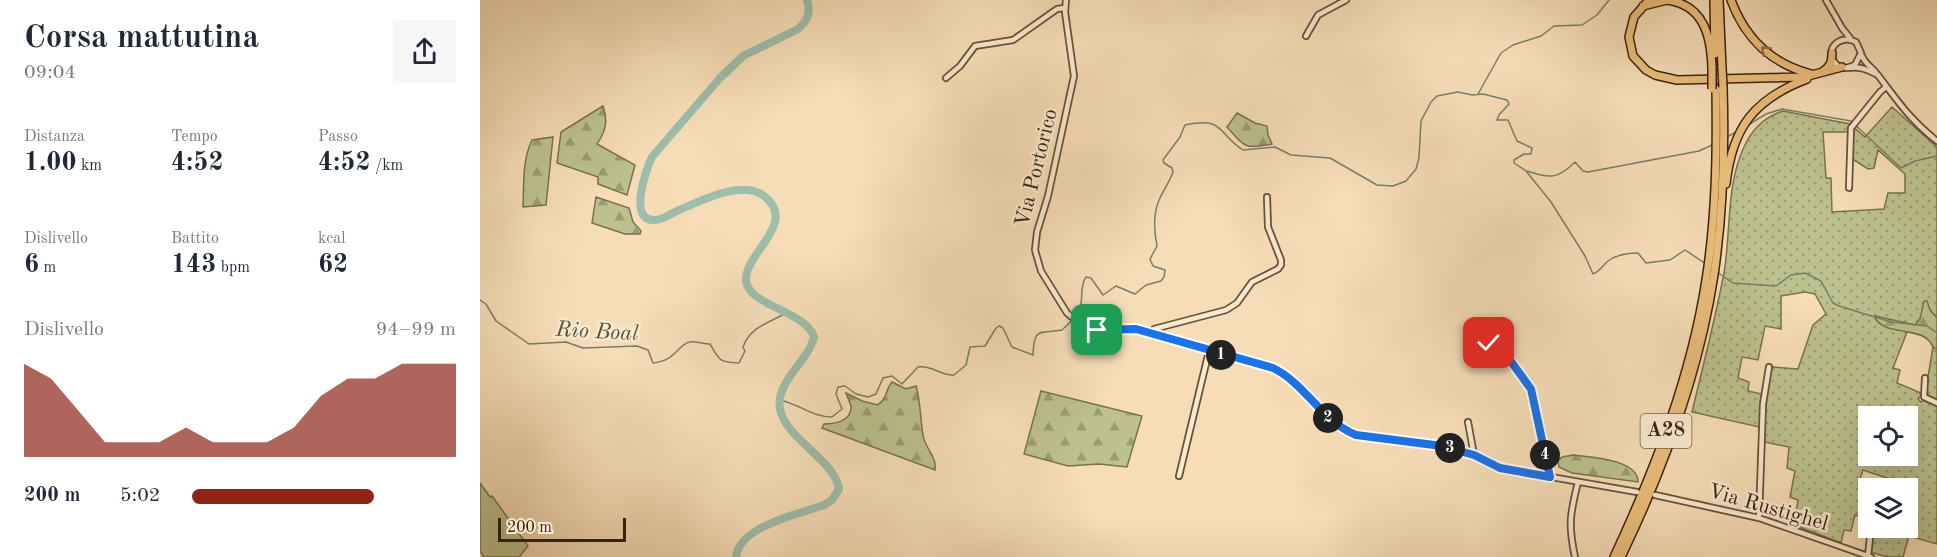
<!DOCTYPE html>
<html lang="it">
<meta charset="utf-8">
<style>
body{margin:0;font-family:"Old Standard TT",serif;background:#f6f6f7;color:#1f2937;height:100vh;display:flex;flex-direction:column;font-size:22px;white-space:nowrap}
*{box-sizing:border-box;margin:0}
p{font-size:20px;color:#747a83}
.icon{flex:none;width:33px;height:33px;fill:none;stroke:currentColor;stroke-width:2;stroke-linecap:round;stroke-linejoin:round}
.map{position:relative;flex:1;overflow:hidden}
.details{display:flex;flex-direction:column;background:#fff;width:480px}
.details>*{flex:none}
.buttons{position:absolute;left:1378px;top:406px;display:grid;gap:12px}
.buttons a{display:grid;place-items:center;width:60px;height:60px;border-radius:0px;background:#fff;box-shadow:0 6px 24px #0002;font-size:30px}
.scale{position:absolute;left:18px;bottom:15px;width:128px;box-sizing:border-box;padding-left:6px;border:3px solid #39230a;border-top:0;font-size:16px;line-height:21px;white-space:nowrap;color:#39230a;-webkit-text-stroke:4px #f9e9d1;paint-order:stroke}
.pin{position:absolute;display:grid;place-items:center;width:51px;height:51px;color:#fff;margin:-26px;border-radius:12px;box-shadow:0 3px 9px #0006}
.km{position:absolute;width:30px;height:30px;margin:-15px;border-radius:50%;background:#222;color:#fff;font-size:16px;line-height:30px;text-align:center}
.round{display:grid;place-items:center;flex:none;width:63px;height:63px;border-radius:0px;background:#f6f6f7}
.overview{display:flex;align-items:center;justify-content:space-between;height:102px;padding:0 24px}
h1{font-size:33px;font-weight:800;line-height:45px}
.stats{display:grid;grid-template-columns:repeat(3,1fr);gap:9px;height:102px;padding:6px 24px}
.stats div{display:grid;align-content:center}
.stats b{font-size:26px;font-weight:800}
.stats small{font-size:16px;font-weight:400}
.stats p{font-size:16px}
.chart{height:168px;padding:12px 24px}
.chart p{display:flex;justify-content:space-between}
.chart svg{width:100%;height:108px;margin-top:6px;fill:#8f2418;opacity:.7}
ul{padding:0 24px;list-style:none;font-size:20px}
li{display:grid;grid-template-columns:96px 72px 1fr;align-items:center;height:45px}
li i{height:15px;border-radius:8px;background:#8f2418}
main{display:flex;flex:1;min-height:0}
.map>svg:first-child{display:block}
</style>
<main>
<section class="details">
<div class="overview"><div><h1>Corsa mattutina</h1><p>09:04</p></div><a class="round"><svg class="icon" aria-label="share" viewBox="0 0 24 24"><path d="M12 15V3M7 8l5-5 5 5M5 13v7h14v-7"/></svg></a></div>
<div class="stats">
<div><p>Distanza</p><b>1.00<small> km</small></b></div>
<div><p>Tempo</p><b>4:52</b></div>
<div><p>Passo</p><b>4:52<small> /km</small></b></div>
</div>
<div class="stats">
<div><p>Dislivello</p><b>6<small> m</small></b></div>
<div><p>Battito</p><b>143<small> bpm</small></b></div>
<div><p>kcal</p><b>62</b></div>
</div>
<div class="chart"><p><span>Dislivello</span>94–99 m</p>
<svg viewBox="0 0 160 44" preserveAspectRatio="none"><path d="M0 44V6L10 12L20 25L30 38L40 38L50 38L60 32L70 38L80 38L90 38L100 32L110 19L120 12L130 12L140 6L150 6L160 6V44z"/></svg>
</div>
<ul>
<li><b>200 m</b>5:02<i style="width:69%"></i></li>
</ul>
</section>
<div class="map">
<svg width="1457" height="557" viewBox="0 0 1457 557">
<defs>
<pattern id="grass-dots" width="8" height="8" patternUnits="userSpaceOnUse" patternTransform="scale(1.5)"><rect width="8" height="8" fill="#bcc18f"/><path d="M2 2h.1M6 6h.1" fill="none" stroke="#9a9c73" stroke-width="1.8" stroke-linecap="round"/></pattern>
<pattern id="forest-firs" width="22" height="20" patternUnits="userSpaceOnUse" patternTransform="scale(1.5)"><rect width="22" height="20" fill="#bcc18f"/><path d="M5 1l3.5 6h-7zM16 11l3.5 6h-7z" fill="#9a9c73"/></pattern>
</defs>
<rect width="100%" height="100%" fill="#f6ddb8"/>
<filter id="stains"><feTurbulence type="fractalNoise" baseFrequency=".00333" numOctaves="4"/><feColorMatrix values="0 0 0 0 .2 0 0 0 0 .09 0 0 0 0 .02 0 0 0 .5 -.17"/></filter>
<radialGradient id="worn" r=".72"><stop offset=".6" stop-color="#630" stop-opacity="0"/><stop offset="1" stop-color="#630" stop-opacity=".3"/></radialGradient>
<path fill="url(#grass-dots)" stroke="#7a724c" stroke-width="1.5" fill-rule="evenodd" d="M 1412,107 L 1457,147 L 1457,400 L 1445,395 L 1453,347 C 1449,336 1438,334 1427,332 L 1413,368 L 1420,370 L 1417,383 L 1439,392 L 1441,395 L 1438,399 L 1441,402 L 1444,400 L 1457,405 L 1457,544 L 1429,536 L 1423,557 L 1407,557 L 1391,552 L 1393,528 L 1428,528 L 1428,489 L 1404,489 L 1407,478 L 1383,470 L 1378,485 L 1389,489 L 1388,518 L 1375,515 L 1371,531 L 1364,530 L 1361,543 L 1314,525 L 1318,500 L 1310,497 L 1315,471 L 1307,468 L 1309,447 L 1284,442 L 1284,428 L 1212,412 C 1223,366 1235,320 1244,273 C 1251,232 1246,185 1264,147 C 1272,129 1284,117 1303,111 L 1370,124 L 1385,137 ZM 1343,132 L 1372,132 L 1371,158 L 1388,169 L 1394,168 L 1398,150 L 1425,174 L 1425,193 L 1408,193 L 1404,209 L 1352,212 L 1351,178 L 1346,178 ZM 1325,292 L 1335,294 L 1346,314 L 1333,325 L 1318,369 L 1293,367 L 1290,369 L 1286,395 L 1268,391 L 1269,382 L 1258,378 L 1262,357 L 1278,360 L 1285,326 L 1301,329 L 1301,296 ZM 1389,417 L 1428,417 L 1428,456 L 1389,456 Z"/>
<path fill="url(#forest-firs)" stroke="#7a724c" stroke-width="1.5" d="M 123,106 C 128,121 126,131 117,144 L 155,165 L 147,195 L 118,184 L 118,177 L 77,163 L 81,132 Z
M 757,113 L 775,123 L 787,126 L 788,135 L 792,144 C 764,149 766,148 747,127 Z
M 73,137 L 66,205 L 43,207 C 44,184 42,161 52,140 Z
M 116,197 L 149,208 L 153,222 L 161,231 L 160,234 L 145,234 L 112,223 Z
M 1444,301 L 1447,301 L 1450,310 L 1457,318 L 1457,349 L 1453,347 C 1444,324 1407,338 1395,318 L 1395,316 L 1435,325 L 1440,319 Z
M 412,382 L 426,389 L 436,386 C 441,404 440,417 443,435 C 445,449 457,456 455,470 L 342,428 L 344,424 C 355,424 372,421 371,406 C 370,402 367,397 366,393 L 382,401 L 397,405 C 408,399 405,390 412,382 Z
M 561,391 L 662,416 L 647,467 L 619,464 L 588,466 L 544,454 Z
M 1093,455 C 1110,457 1158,459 1158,482 L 1092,473 L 1079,467 L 1078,461 L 1082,457 Z"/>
<path fill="#bcc18f" stroke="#7a724c" stroke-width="1.5" d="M 0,483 L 10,497 L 12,496 L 48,546 L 39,557 L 4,557 L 0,551 Z"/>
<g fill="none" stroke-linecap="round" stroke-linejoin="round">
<path stroke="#767f6a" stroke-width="1.5" d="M 998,94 L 1021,53 L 1033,45 L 1061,36 L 1074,26 L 1102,25 L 1117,15 L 1129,0
M 1268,125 L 1286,114 L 1302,109 L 1371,121 L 1421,168 L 1435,161 L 1457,156
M 1247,137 L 1256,132
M 1047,171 C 1070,179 1078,179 1095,162 L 1103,171 L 1108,172 L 1219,151 L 1232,145
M 1237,272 L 1253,283 L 1296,286 L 1311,275 L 1325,273 L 1341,281 L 1353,303 L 1359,306 L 1411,322 L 1447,326 L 1457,333
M 0,300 L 6,304 L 16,321 L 49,344 L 86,342 L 103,348 L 157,346 L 168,350 L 173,363 C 196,361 199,343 210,342 C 216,341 224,344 230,344 C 240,361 239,362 259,363 L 265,351 L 263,347 C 270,327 289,323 306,313
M 300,400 C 319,404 332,417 352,417 L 362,409 L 356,394 L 358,387 L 365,386 L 376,394 L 388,397 L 396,394 L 403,378 L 412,376 L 422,384 L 438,367 C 452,365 461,376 474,375 L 486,365 L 490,347 L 505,346 L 516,328 L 519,326 L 523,328 L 532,347 L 553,355 C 554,326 560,334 582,330 C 588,324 596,318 599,311 C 604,300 599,286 606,277 L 611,278 L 623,295 L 636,286 L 655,294 L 666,285 L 681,281 L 684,277 L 685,270 L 673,266 L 670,259 L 677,246 C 674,231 673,212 680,198 C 684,189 690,181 693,172 L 692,168 L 684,163 L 683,160 L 700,137 L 705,125 C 745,117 736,132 763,150 L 795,147 L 811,155 L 850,158 L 897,185 L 913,186 L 926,181 L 936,169 L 939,158 L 941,121 L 951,102 L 957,96 L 978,92 L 992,95 L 1003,94 L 1027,100 L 1029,104 L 1019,115 L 1017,120 L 1028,120 L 1037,141 L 1052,148 L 1051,154 L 1044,154 L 1034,160 L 1034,163 L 1046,171 L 1071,202 L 1105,256 L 1113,274 C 1120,271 1123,265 1128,261 C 1136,255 1149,253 1158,253 L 1166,263 L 1190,260 L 1205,250 L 1226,264"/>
<path stroke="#9ebdaa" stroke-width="8" d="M 256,557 C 259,526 319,514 344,505 L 352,500 L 359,489 C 354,456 293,434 300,398 C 305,374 328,360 334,337 C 326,311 269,306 266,281 C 264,253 319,223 284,196 C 262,179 221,201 199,210 C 190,214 183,220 174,220 C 148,221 166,169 172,157 L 240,78 L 263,56 L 318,29 C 328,20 331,13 327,0"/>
<defs>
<path id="minor" d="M 586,0 L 585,12 L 594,76 L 568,196 L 557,232 L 555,250 L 561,271 L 587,313 L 599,323 L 607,327 L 617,330 L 655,329 L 793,368 C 826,384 841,421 876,435 L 962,446 L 994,455 L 1020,468 L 1157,492
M 1346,0 L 1362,28 L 1370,38
M 826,36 L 838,15 L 866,0
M 1382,56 C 1385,64 1392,67 1397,74 C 1418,101 1429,119 1457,141
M 1366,68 L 1375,65 L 1381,53 L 1376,42 C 1359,33 1343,51 1356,64 C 1363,71 1372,66 1380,68 C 1387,69 1392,72 1398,75
M 466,78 L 480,66 L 495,46 L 533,40 L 577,9 L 584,8
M 1369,188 L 1371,128 L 1400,92 L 1406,87
M 669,333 L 674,329 L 746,310 L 757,303 L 772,282 L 798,269 L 801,265 L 801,260 L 788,227 L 787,197
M 1009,343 L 1024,353 L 1051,389 L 1069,477
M 1445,378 L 1444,397 L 1457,403
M 988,422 L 994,455
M 699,476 L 729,351
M 1175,495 L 1279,518 L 1391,557
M 1279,518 L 1283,404 L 1289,367
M 1388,556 L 1391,528
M 1095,557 C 1088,525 1090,514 1098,482"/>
<path id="highway" d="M 1169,0 L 1154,17 L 1149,37 L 1153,56 L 1166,70 L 1175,75 L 1197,80 L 1324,77 L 1362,67
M 1187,0 C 1224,5 1231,36 1232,68
M 1234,0 L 1235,54
M 1239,0 L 1242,68
M 1251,0 C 1265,38 1292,64 1331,74
M 1163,6 L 1187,0
M 1342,72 C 1350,67 1352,63 1352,53
M 1246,184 C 1252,128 1274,99 1327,79
M 1134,557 C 1175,469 1211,377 1226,280 C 1236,217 1237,153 1236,89
M 1141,557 C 1184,468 1219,373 1234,275 C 1243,214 1245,150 1243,87"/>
</defs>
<use href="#minor" stroke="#685236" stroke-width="8"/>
<use href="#highway" stroke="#39230a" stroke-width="10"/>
<use href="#minor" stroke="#f9e9d1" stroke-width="4.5"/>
<use href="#highway" stroke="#ebbe7c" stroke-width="7"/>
<defs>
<path id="highway-bridge" d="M 1232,68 L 1232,89
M 1242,68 L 1243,87"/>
</defs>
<use href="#highway-bridge" stroke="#39230a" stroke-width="10" stroke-linecap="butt"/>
<use href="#highway-bridge" stroke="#ebbe7c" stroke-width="7"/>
</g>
<defs><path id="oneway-chevron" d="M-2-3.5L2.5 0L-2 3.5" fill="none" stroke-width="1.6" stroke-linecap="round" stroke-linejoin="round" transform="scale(1.5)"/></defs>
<use stroke="#927043" href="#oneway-chevron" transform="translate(1285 50) rotate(-138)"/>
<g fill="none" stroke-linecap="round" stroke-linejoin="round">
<defs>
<path id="route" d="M 617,330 L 656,329 L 793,368 C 826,384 841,421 876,435 L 962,446 L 994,455 L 1020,468 L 1070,477 L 1051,389 L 1024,352 L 1009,343"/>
</defs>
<use href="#route" stroke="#fff" stroke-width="12"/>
<use href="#route" stroke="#1a73e8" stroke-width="8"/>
</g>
<g text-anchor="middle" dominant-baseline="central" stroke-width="5" stroke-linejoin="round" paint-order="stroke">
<rect fill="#f9e9d1" stroke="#735e46" stroke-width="1.5" x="1160.5" y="414" width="51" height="34" rx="4.5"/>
<g font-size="20" font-weight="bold" fill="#39230a">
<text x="1186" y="431">A28</text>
</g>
<g font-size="21" fill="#39230a" stroke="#f9e9d1">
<text transform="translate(557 168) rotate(-76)">Via Portorico</text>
<text transform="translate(1288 508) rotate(16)">Via Rustighel</text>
</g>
<g font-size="22" font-style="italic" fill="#57513a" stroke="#f9e9d1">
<text transform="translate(117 332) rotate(3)">Rio Boal</text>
</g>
</g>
<rect width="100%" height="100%" filter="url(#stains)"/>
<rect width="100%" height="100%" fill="url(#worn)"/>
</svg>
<div class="buttons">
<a><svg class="icon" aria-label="locate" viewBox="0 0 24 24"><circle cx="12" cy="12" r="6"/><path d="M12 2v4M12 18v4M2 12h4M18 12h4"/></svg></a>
<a><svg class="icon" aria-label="layers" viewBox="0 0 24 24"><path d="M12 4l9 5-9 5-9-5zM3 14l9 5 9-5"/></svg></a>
</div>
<div class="scale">200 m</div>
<div class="pin" style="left:617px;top:330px;background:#1e9e55"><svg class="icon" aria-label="arrive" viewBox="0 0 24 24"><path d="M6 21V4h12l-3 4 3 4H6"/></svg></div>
<div class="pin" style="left:1009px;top:343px;background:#d93025"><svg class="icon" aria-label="check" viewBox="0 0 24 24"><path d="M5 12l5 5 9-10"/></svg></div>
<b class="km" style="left:741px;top:355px">1</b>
<b class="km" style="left:848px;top:418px">2</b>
<b class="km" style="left:970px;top:448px">3</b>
<b class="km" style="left:1065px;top:455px">4</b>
</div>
</main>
